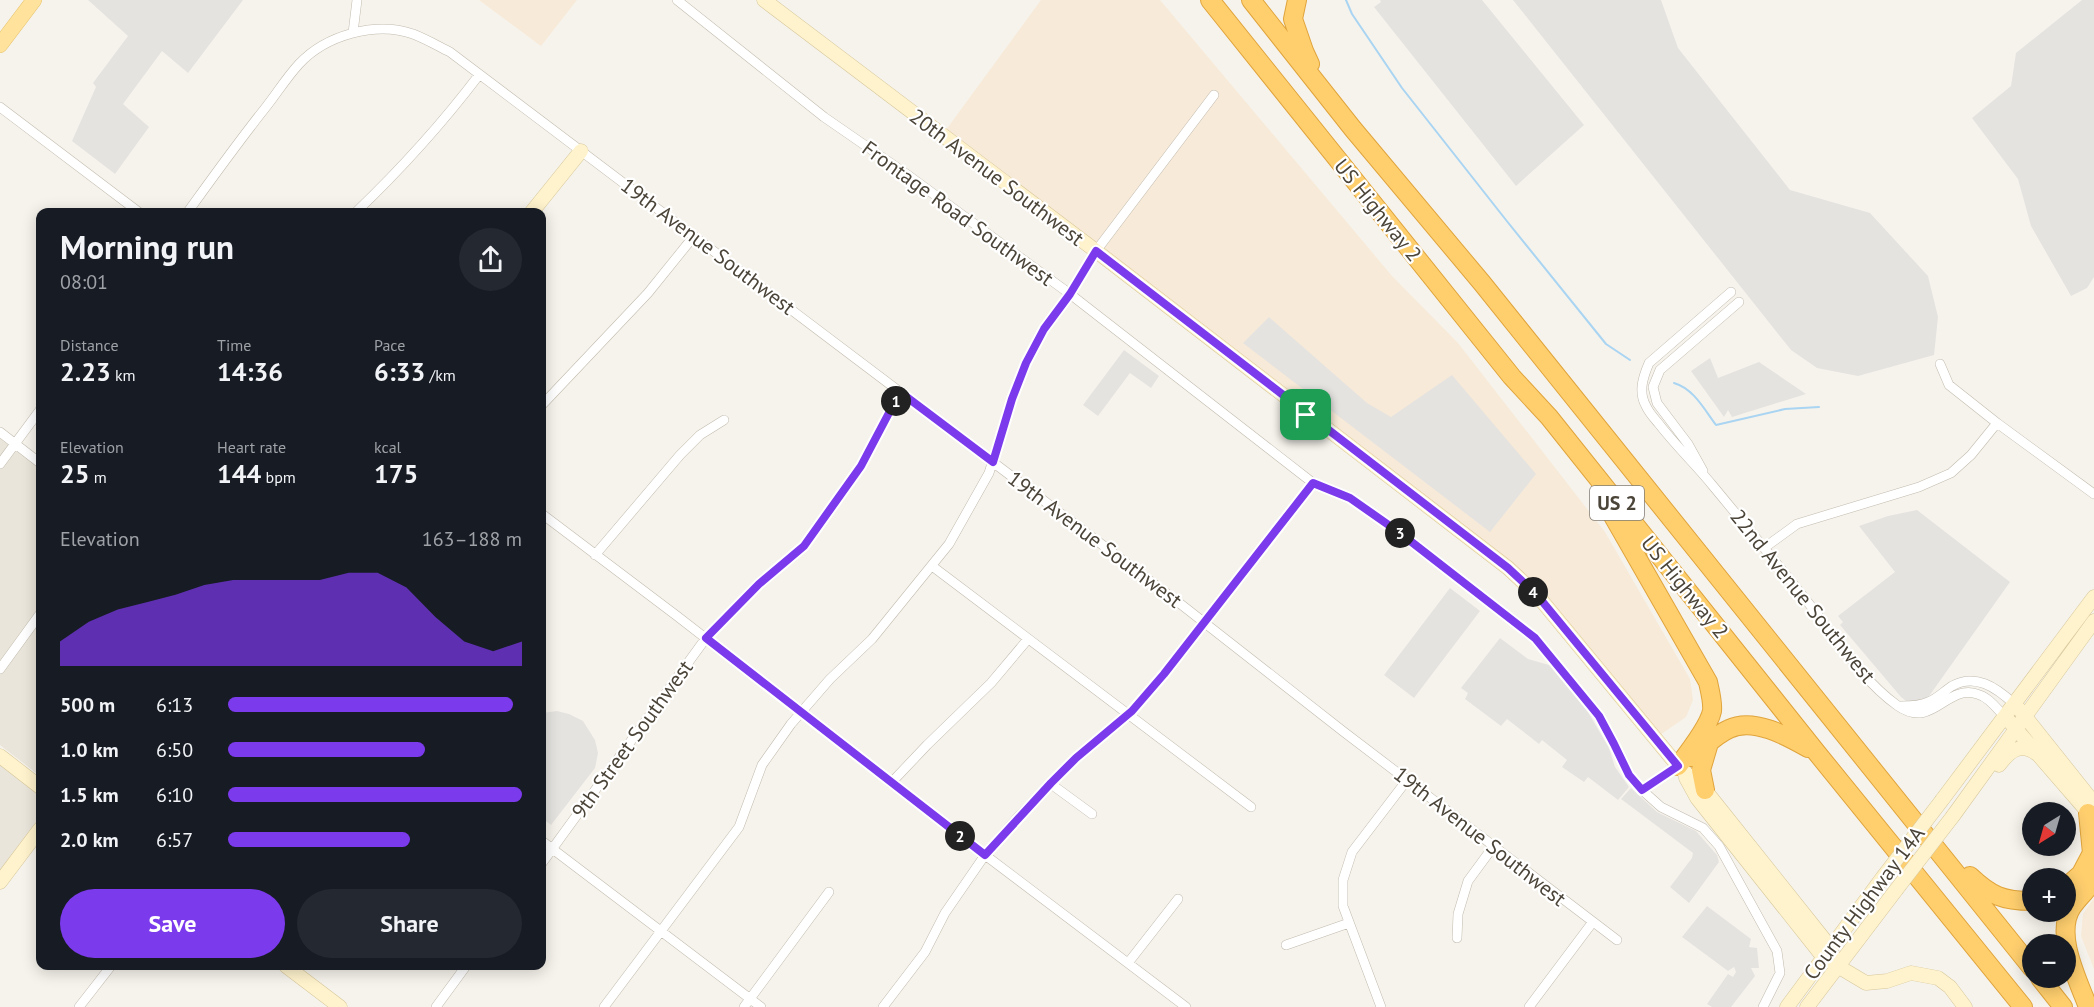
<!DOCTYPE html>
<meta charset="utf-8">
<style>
body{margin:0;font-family:"PT Sans",sans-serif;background:#242831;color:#f1f3f6;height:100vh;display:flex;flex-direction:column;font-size:22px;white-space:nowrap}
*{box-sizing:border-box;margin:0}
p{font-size:20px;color:#9ea1a6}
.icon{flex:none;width:33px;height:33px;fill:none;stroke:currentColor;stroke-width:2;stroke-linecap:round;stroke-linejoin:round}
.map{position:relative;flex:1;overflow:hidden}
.sheet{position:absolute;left:36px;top:208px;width:510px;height:762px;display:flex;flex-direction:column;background:#171b24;border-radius:12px;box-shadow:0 3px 15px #0003}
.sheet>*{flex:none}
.needle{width:39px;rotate:217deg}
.tools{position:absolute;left:2022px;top:802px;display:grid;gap:12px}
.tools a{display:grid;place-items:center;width:54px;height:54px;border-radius:50%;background:#171b24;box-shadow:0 3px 15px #0003;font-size:30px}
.pin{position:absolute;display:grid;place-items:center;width:51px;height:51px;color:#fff;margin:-26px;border-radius:12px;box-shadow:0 3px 9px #0006}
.km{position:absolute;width:30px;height:30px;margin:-15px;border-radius:50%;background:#222;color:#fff;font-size:16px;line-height:30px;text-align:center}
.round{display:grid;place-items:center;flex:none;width:63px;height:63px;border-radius:32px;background:#242831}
.head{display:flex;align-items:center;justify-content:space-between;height:102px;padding:0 24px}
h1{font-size:33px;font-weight:700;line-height:45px}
.stats{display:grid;grid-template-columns:repeat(3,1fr);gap:9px;height:102px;padding:6px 24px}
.stats div{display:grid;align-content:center}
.stats b{font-size:26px;font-weight:700}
.stats small{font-size:16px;font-weight:400}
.stats p{font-size:16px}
.chart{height:168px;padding:12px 24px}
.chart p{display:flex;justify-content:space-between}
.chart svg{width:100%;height:108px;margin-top:6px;fill:#7c3aed;opacity:.7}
.button{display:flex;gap:12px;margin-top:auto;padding:12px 24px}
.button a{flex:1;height:69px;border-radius:36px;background:#7c3aed;color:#fff;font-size:24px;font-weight:700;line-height:69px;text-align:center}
.button a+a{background:#242831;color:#f1f3f6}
ul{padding:0 24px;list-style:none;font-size:20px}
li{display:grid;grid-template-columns:96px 72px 1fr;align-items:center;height:45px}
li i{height:15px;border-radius:8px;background:#7c3aed}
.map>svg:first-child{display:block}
</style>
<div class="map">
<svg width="2094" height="1007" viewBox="0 0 2094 1007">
<rect width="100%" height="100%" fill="#f6f3ec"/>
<path fill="#eae5da" d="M 0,435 L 40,466 L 40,776 L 0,745 Z
M 0,759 L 40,790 L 40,821 L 0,874 Z"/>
<path fill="#f7ead8" d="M 479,0 L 577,0 L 541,46 Z
M 1041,0 L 1160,0 L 1392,276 L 1458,343 L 1605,532 L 1690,679 L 1693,700 L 1686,717 L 1657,737 L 1540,596 L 943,134 Z
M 2094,898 L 2094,969 L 2081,936 L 2083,914 Z"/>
<path fill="#e5e3e0" d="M 88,0 L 243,0 L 188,73 L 162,51 L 123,104 L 149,127 L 115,174 L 72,141 L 96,87 L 93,83 L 128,36 Z
M 1380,0 L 1482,0 L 1584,125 L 1516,186 L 1374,7 L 1381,2 Z
M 1513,0 L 1661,0 L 1678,48 L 1790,190 L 1870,213 L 1928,276 L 1938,317 L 1934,355 L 1858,376 L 1817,368 L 1791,350 Z
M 2082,0 L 2094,0 L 2094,277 L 2087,288 L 2071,296 L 2031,226 L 2018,179 L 1972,118 L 2011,86 L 2016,53 Z
M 1269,317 L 1367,403 L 1391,417 L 1452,375 L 1536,474 L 1490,532 L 1243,343 Z
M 1124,350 L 1159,376 L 1151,388 L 1130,373 L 1098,416 L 1083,405 Z
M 1710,358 L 1718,378 L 1759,362 L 1806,394 L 1732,417 L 1728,410 L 1724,417 L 1691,371 Z
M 1917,510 L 2010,582 L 1927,699 L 1910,704 L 1901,697 L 1840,625 L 1843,622 L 1838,616 L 1895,572 L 1859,526 L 1888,516 Z
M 1450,588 L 1480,611 L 1414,698 L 1384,675 Z
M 1500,638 L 1528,659 L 1549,665 L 1588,712 L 1609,748 L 1615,767 L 1629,787 L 1618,800 L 1588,777 L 1584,782 L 1562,767 L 1567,760 L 1542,740 L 1539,744 L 1507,719 L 1501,726 L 1465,699 L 1468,693 L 1461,688 Z
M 557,711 L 569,714 L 583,721 L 595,740 L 598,753 L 595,768 L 551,825 L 542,818 L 542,713 Z
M 1631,788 L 1657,812 L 1696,831 L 1717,855 L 1719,862 L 1689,903 L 1670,887 L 1692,858 L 1693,853 L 1621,799 Z
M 1707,906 L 1751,939 L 1749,947 L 1757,948 L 1759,968 L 1751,968 L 1755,976 L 1731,1007 L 1712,1007 L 1707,1004 L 1728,974 L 1733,977 L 1736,972 L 1734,967 L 1728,971 L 1682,937 Z"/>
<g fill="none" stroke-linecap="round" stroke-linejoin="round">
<path stroke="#a9d4f2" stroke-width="2" d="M 1346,0 L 1352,14 L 1402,88 L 1506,220 L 1606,344 L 1630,360
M 1674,383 C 1694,389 1704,409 1716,425 L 1785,409 L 1819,407"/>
<defs>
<path id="street" d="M 677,0 L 824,117 L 905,173 L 1070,294 L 1313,483 L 1350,498 L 1400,533 L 1535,638 L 1599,716 L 1614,744 L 1629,775 L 1642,790 L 1661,807 L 1703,828 L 1719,846 L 1777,951 L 1780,973 L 1763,1007
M 353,33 L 357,0
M 0,107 L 140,213
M 187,213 C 213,177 238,142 266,107 C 277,93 287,77 299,64 C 326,35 376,21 413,34 C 426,39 438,46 450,52 L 1178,602 L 1344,732 L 1617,940
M 355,213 C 400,170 441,125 479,75
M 1731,292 L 1649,363 C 1643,377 1638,392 1646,406 C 1649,413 1655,419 1659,424 C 1676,446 1696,465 1713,486 C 1747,527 1781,568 1814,610 C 1839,643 1864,682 1898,706 C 1933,730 1946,684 1977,694 C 1989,697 1997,709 2005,717
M 1940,364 L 1949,385 L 1997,423 L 2094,494
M 542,405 L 648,293 L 694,236
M 0,432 L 40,463
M 0,464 L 40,410
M 1703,471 L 1688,444 L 1657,403 L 1653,387 L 1660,370 L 1739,302
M 542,514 L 677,616 L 985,855 L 1186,1007
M 1764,548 L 1797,524 L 1919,487 L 1951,473 L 1971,455 L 1997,423
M 595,555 L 680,455 L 700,435 L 724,420
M 932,566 L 1251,807
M 0,669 L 40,614
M 1901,706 C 1910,706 1920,706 1928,702 C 1937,699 1944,691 1952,686 C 1975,673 1996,687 2014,704
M 891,783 L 927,745 L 991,683 L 1028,639
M 1051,784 L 1092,814
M 1642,790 L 1678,766
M 542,841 L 761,1007
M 542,863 L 706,638 L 758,584 L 804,546 L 861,466 L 900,392
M 1457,938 L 1458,914 L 1468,881 L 1493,847
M 1286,945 L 1349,923
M 1128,963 L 1178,899
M 79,1007 L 111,966
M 436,1007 L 466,966
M 604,1007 L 739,827 L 762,765 L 791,724 L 830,679 L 872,639 L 949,544 L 989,473 L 1012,399 L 1026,363 L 1044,329 L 1070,294 L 1096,251 L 1214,95
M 744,1007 L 829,892
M 883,1007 L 925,952 L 945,913 L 985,855 L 1018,817 L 1076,758 L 1132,711 L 1164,674 L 1313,483
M 1381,1007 L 1343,906 L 1343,880 L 1352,852 L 1407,780
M 1529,1007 L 1592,923"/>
<path id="secondary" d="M 764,0 L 1096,251 L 1508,568 L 1537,595 L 1678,766 L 1705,790 L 1827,943 L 1838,967
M 531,213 L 581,151
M 2019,709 L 2094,803
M 2009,721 L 2093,818
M 0,756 L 40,787
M 1999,765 C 2009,752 2020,741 2037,754
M 1686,778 L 1697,798 L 1824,958 L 1866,983 L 1887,981 L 1911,973 L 1938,978 L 1950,987 L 1965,1007
M 1942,800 L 2094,597
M 1953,816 L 2094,621
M 0,882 L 40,829
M 286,966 L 340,1007
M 1787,1007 L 1883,877
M 1807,1007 L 1896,890"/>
<path id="primary" d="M 0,45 L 34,0"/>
<path id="highway" d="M 1210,0 L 1512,377 L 1549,417 L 1817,753 L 2023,1007
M 1251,0 L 1353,129 L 1482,283 L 2032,968
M 1297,0 L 1293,19 L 1304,51 L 1310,64
M 1605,502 L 1708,682 C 1710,691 1713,702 1712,711 C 1709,726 1688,753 1678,766
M 1691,757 C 1704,748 1715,735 1729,729 C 1753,717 1787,736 1808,748
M 1705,790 L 1701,770 L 1709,743
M 2082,872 L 2092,853 L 2088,813
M 1970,876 C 1991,896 2003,901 2032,901
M 2066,887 L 2090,866
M 2040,978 L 2063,1007
M 2088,1007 C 2078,980 2054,934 2072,907 C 2078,898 2087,890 2094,881"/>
</defs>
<use href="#street" stroke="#c2bbae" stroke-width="10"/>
<use href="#secondary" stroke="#d6c79b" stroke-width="15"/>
<use href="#primary" stroke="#e6c16a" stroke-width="16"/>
<use href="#highway" stroke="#e0a43c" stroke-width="20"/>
<use href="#street" stroke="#fff" stroke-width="9"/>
<use href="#secondary" stroke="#fff3cd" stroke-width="14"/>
<use href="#primary" stroke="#ffe39c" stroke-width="15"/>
<use href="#highway" stroke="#ffcf6e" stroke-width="18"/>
<defs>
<path id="secondary-bridge" d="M 1883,877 L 1942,800
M 1896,890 L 1953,816"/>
</defs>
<use href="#secondary-bridge" stroke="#d6c79b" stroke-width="15" stroke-linecap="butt"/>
<use href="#secondary-bridge" stroke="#fff3cd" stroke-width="14"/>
</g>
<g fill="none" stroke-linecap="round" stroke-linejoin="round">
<defs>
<path id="route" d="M 1096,251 L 1508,568 L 1537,595 L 1678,766 L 1642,790 L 1629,775 L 1614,744 L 1599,716 L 1535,638 L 1400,533 L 1350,498 L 1313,483 L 1164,674 L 1132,711 L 1076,758 L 1051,783 L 985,855 L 706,638 L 759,584 L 804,546 L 861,466 L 900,392 L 993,462 L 1012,399 L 1026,363 L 1044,329 L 1070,294 Z"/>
</defs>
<use href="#route" stroke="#fff" stroke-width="12"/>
<use href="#route" stroke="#7c3aed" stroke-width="8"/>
</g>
<g text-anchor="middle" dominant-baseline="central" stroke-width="4.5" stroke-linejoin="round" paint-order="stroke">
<rect fill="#fff" stroke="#817c74" stroke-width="1.5" x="1590" y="486" width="54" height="34" rx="4.5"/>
<g font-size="20" font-weight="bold" fill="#4b4439">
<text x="1617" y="503">US 2</text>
</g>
<g font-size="21" fill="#4b4439" stroke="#fff">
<text transform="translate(997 177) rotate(37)">20th Avenue Southwest</text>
<text transform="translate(1378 210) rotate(51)">US Highway 2</text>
<text transform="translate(958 213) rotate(36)">Frontage Road Southwest</text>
<text transform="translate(708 246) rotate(37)">19th Avenue Southwest</text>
<text transform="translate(1095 539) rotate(37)">19th Avenue Southwest</text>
<text transform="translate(1685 587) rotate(51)">US Highway 2</text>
<text transform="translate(1803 596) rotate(51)">22nd Avenue Southwest</text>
<text transform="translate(632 739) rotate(-54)">9th Street Southwest</text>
<text transform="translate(1480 836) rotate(38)">19th Avenue Southwest</text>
<text transform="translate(1864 903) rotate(-53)">County Highway 14A</text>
</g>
</g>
</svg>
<div class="tools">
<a><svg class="needle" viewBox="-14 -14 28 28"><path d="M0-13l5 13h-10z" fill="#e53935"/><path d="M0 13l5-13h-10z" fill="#9ea1a6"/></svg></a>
<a>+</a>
<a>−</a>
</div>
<div class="pin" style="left:1306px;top:415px;background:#1e9e55"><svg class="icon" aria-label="arrive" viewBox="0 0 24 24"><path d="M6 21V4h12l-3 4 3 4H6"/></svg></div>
<b class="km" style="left:896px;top:401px">1</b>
<b class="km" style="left:960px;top:836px">2</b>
<b class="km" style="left:1400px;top:533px">3</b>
<b class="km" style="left:1533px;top:592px">4</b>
<section class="sheet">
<div class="head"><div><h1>Morning run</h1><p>08:01</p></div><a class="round"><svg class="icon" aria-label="share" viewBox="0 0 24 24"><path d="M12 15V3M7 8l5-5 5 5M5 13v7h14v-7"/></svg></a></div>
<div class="stats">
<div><p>Distance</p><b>2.23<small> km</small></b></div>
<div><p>Time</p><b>14:36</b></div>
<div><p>Pace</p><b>6:33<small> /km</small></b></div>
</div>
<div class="stats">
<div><p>Elevation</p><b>25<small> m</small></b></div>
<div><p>Heart rate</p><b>144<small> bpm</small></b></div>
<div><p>kcal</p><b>175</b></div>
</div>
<div class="chart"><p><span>Elevation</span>163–188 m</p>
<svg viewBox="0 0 160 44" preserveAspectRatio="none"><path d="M0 44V34L10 26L20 21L30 18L40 15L50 11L60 9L70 9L80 9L90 9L100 6L110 6L120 12L130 24L140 34L150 38L160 34V44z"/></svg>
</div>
<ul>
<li><b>500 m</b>6:13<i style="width:97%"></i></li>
<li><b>1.0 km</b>6:50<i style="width:67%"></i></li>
<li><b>1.5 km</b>6:10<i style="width:100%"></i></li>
<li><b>2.0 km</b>6:57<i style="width:62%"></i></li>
</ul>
<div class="button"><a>Save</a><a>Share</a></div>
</section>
</div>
